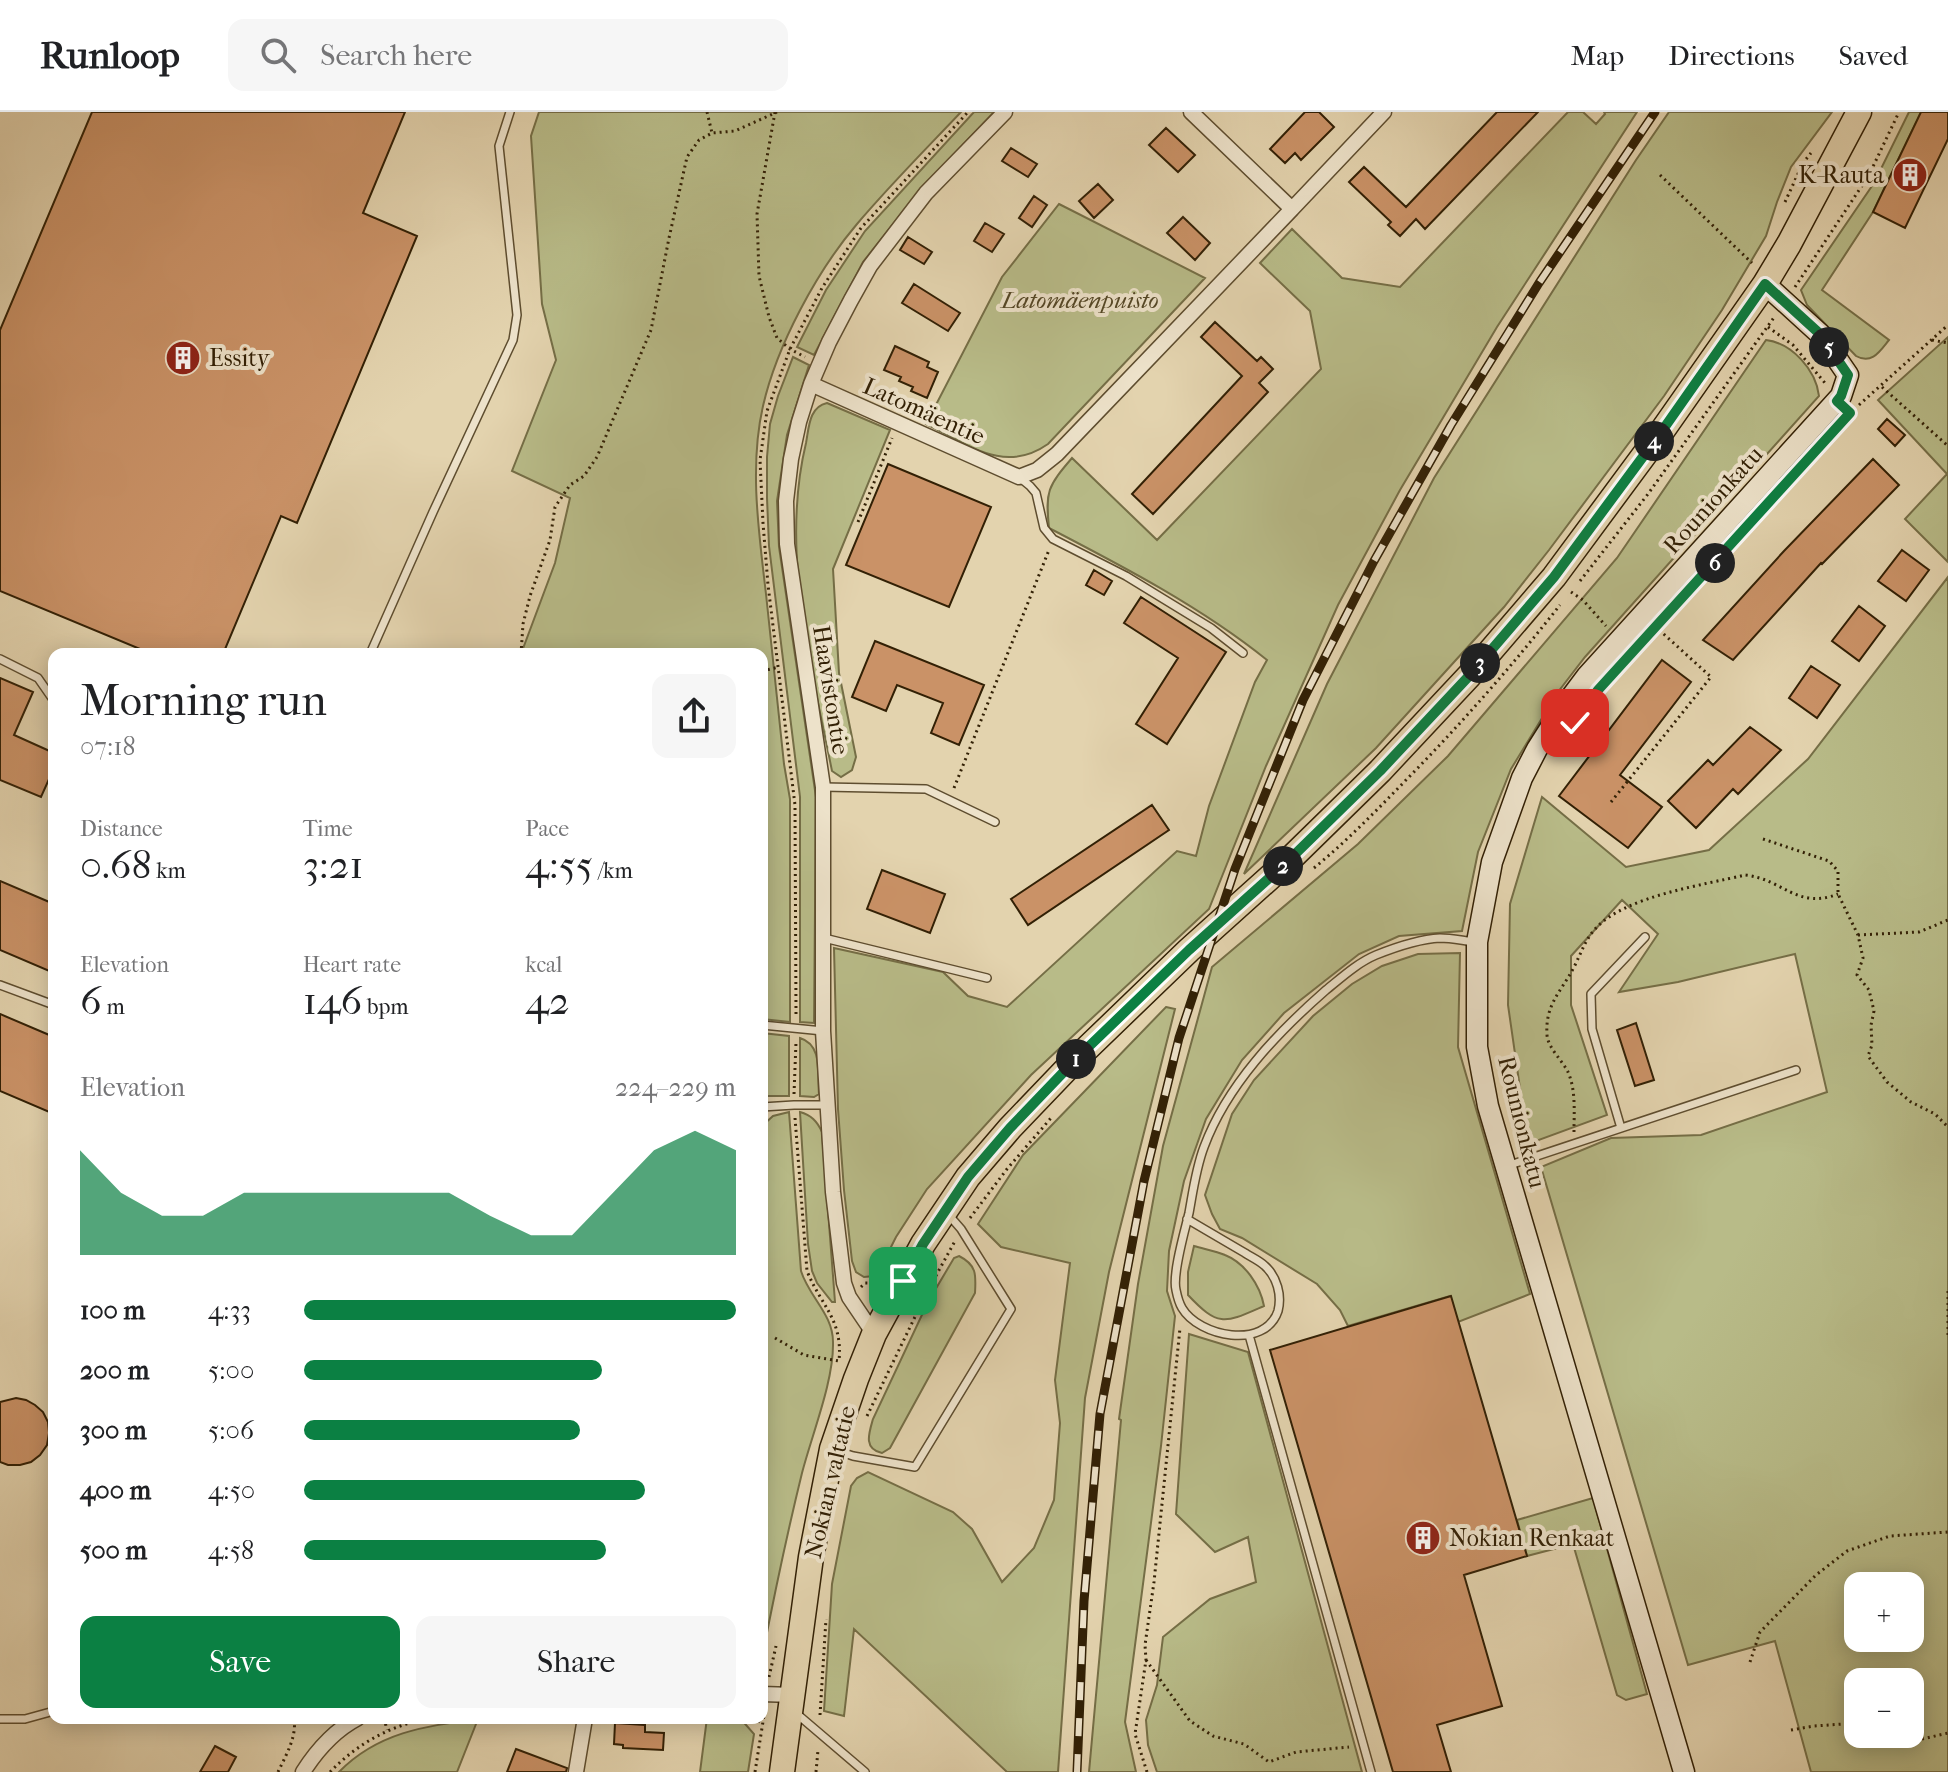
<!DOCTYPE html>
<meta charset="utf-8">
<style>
body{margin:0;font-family:"IM FELL French Canon",serif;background:#f6f6f6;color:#202124;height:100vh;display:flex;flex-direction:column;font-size:30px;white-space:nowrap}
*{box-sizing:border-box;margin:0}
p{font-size:26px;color:#757577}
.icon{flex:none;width:44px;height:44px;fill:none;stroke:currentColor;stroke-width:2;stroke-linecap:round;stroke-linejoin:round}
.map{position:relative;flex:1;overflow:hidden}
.details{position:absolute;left:48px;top:536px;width:720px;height:1076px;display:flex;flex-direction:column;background:#fff;border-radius:16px;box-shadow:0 4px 20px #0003}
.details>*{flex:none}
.fabs{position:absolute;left:1844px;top:1460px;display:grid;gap:16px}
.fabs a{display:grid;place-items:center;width:80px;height:80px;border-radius:16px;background:#fff;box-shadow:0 4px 20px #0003;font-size:40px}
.pin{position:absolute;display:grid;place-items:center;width:68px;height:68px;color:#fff;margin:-34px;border-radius:16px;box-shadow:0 4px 12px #0006}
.km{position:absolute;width:40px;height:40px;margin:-20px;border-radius:50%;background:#222;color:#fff;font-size:22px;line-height:40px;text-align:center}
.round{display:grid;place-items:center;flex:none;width:84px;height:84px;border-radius:16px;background:#f6f6f6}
.headline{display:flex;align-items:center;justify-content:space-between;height:136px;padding:0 32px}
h1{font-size:44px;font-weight:600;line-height:60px}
.stats{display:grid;grid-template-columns:repeat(3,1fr);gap:12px;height:136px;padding:8px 32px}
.stats div{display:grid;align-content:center}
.stats b{font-size:40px;font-weight:600}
.stats small{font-size:22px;font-weight:400}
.stats p{font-size:22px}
.chart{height:224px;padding:16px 32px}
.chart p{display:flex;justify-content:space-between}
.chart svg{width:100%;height:144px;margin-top:8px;fill:#0b8043;opacity:.7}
.button{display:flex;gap:16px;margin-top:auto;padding:16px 32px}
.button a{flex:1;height:92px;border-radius:16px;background:#0b8043;color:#fff;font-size:32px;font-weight:600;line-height:92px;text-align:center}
.button a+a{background:#f6f6f6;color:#202124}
ul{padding:0 32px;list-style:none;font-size:26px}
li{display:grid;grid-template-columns:128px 96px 1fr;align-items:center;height:60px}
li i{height:20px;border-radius:10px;background:#0b8043}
header{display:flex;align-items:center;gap:48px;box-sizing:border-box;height:112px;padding:0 40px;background:#fff;border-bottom:2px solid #e0e0e0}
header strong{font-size:38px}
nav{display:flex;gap:44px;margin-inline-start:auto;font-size:28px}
.search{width:560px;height:72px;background:#f6f6f6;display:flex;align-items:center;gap:20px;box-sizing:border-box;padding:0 28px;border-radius:16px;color:#757577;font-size:30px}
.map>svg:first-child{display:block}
</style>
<header>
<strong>Runloop</strong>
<div class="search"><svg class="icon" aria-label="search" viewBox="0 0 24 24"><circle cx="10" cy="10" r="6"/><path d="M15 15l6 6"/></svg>Search here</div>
<nav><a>Map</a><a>Directions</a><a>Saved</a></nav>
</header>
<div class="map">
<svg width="1948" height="1660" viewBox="0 0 1948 1660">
<rect width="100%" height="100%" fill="#e3d3ae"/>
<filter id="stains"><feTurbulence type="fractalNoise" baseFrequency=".0025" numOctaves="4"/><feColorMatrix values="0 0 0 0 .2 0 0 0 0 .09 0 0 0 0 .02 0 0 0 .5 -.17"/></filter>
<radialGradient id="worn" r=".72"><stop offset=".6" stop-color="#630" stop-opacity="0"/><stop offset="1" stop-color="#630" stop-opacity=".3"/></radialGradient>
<path fill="#b8bb88" stroke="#756e46" stroke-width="2" fill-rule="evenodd" d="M 539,0 L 961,0 C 926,37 890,73 857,112 C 817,159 777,233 763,294 C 749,355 759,421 766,482 C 772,539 778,595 784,652 L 790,687 L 790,910 L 762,907 L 762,542 L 521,542 L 555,451 L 570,386 L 512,359 L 556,248 L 542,192 L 531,24 Z
M 974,0 L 994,0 L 920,78 L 863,150 L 814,243 L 797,235 L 826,178 L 865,119 Z
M 1568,0 L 1583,0 L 1596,12 L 1605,2 L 1604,0 L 1637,0 L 1497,215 L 1400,378 L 1338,493 L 1266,654 L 1209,797 L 1031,963 L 927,1077 L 896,1125 L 879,1159 L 874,1164 L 864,1165 L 856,1160 L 852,1149 L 844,1078 L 838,997 L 834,836 L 943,860 L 968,884 L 1007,895 L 1177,739 L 1196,744 L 1209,694 L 1255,570 L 1267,548 C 1201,495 1124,455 1049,416 C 1045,379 1048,374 1072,346 L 1157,428 L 1321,257 L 1310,199 L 1260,151 L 1292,117 L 1342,166 L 1400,175 Z
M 1669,0 L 1832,0 L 1791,55 L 1777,90 L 1766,124 L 1722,198 L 1664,284 L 1549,438 L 1504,495 L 1376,636 L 1244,762 L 1327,572 L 1434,366 L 1636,48 Z
M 1909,0 L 1921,0 L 1873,100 L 1822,178 L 1889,228 C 1880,239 1872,253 1856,244 L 1807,193 L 1801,178 L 1874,71 Z
M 1059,92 L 1205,166 L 1048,332 C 1004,363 968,332 926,312 L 1002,165 Z
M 1948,225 L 1948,450 L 1905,407 L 1947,362 L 1878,288 Z
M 1766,228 C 1792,231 1816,258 1819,284 L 1585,545 L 1558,580 L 1511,657 L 1478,740 L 1462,819 L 1399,824 L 1359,842 L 1284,901 L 1242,948 L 1206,1007 L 1184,1069 L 1169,1139 L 1167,1179 L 1175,1204 L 1161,1334 L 1125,1610 L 1136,1660 L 1089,1660 L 1121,1308 L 1119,1307 L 1138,1172 L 1163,1034 L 1212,855 L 1358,732 L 1448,644 L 1617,446 Z
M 793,245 L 809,253 L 787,323 L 777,389 L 779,435 L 816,685 L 814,911 L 800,910 L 800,685 L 769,434 L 767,386 L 767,345 L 770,312 L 778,284 Z
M 827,291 L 890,318 L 833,457 L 839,561 L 856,645 L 852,658 L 841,665 L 832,659 C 811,553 780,439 806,331 C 809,315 809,295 827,291 Z
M 1948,465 L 1948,1660 L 1811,1660 L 1775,1529 L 1688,1553 L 1541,1055 L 1611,1026 L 1701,1023 L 1827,980 L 1795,842 L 1678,870 L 1619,880 L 1658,822 L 1622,788 L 1571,844 L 1571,893 L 1607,1003 L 1528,1032 L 1508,893 L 1510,792 L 1542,685 L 1626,755 L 1709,738 L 1808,647 ZM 1910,1474 L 1910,1526 L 1858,1526 L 1858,1474 ZM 1910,1570 L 1910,1622 L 1858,1622 L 1858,1570 Z
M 1460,841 L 1458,935 L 1530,1182 L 1458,1210 L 1450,1184 L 1348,1214 L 1340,1198 L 1317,1172 L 1242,1126 L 1220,1117 L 1212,1102 L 1205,1083 L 1232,1002 L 1254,968 L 1313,904 L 1352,872 L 1382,854 L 1418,842 Z
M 1166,895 L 1175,897 L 1109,1160 L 1085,1286 L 1058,1660 L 1007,1660 L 854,1517 L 844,1604 L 824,1599 L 832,1472 L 851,1374 L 857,1366 L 868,1360 L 953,1400 L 972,1417 L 1002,1470 L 1034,1436 L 1054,1388 L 1060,1311 L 1055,1268 L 1070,1151 L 1001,1135 L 978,1112 L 1023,1043 Z
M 762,921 L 789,924 L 789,984 L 762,984 Z
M 800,926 C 823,933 817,961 819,982 L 814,985 L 800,984 Z
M 789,1000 L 801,1159 C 809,1185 833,1202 833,1230 C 834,1269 812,1322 802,1361 C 787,1422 774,1484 762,1546 L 762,1014 L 773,1004 Z
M 800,1000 C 811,1003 817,1009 822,1020 L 835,1190 L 832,1190 L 817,1171 L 812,1159 L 808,1132 Z
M 1194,1134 C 1204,1137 1216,1139 1225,1143 C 1245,1151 1260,1173 1264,1194 C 1225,1211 1219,1216 1188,1183 L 1188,1160 Z
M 959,1144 C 977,1153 976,1163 975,1181 L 890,1336 L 882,1341 C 863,1337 869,1321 873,1307 L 928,1190 L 954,1146 Z
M 1189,1222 L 1248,1240 L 1362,1660 L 1157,1660 L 1148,1633 L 1146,1608 L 1157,1573 L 1163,1525 L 1210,1487 L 1256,1470 L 1248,1425 L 1215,1440 L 1176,1402 Z
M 1593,1386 L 1647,1582 L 1626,1588 L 1617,1583 L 1573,1432 L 1527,1444 L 1517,1408 Z
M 707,1606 L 740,1606 L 754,1622 L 748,1660 L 700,1660 Z
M 478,1607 L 457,1660 L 339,1660 C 378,1620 426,1614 478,1607 Z"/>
<path fill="#ca9267" stroke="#322005" stroke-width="2" d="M 92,0 L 405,0 L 363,101 L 417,124 L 297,411 L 281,404 L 223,542 L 152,542 L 0,479 L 0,218 Z
M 1305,0 L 1319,0 L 1334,15 L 1301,48 L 1295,41 L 1285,51 L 1270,37 Z
M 1497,0 L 1538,0 L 1425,117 L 1416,107 L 1400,124 L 1388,113 L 1391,110 L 1349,70 L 1364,55 L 1406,95 Z
M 1921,0 L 1948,0 L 1948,27 L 1905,116 L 1873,100 Z
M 1166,16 L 1195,43 L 1178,60 L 1149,33 Z
M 1011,36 L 1037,52 L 1028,65 L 1002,49 Z
M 1098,72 L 1113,88 L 1094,106 L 1079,89 Z
M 1034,84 L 1047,93 L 1032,115 L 1019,106 Z
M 1183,105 L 1210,131 L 1195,148 L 1167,121 Z
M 985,111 L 1004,122 L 992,140 L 974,129 Z
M 908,125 L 932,140 L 924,152 L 900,138 Z
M 914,172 L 960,201 L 948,219 L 902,191 Z
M 1215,210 L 1257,249 L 1261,245 L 1273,257 L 1259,271 L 1268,280 L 1153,402 L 1132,382 L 1242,264 L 1201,225 Z
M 895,234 L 929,250 L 927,255 L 938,260 L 927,286 L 911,279 L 913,275 L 899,269 L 901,265 L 884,258 Z
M 1887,307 L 1905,323 L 1895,334 L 1878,317 Z
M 1873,347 L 1899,373 L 1822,452 L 1821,451 L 1733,548 L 1703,528 L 1784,439 Z
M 888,352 L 991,395 L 949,495 L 846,453 Z
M 1902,438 L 1929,458 L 1906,489 L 1878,469 Z
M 1094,458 L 1112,469 L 1104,483 L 1086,473 Z
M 1141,485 L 1226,540 L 1167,632 L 1136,612 L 1178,546 L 1124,511 Z
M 1859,494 L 1885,514 L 1859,549 L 1832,529 Z
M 875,529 L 984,573 L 959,633 L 931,621 L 943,591 L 897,573 L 886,599 L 852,585 Z
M 1662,548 L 1691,570 L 1620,663 L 1662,695 L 1628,736 L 1559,684 Z
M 1811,554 L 1840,573 L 1817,606 L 1789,586 Z
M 0,566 L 33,580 L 14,623 L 54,641 L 54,656 L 41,685 L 0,668 Z
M 1750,615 L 1781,638 L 1738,682 L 1733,677 L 1696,716 L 1668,689 L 1708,648 L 1713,653 Z
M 1152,693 L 1169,718 L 1028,813 L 1011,787 Z
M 882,758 L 945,782 L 930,821 L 867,797 Z
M 0,769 L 54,792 L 54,861 L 0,838 Z
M 0,902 L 54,925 L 54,1002 L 0,979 Z
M 1636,911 L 1654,968 L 1635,974 L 1617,918 Z
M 1451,1184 L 1527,1444 L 1464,1463 L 1502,1594 L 1437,1613 L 1451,1660 L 1393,1660 L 1270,1238 Z
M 16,1286 L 26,1288 L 35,1293 L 43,1300 L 48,1310 L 49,1321 L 47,1333 L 40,1343 L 31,1350 L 20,1353 L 8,1353 L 0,1350 L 0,1290 Z
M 615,1611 L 645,1613 L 645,1620 L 664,1621 L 663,1638 L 623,1636 L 623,1633 L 614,1632 Z
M 215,1634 L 236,1645 L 228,1660 L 200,1660 Z
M 516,1637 L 567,1656 L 566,1660 L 507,1660 Z"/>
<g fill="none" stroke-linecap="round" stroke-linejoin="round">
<defs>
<path id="service" d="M 1019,365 L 1030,374 L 1036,381 L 1044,416 L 1053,427 L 1126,464 L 1211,516 L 1243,541
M 370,542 L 433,400 L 513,228 L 517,203 L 499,34 L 510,0
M 0,547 L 38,566 L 54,589
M 823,675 L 926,677 L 995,710
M 824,826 L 987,866
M 0,873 L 54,893
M 762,913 L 823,919
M 762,995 L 794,993 L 827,993
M 1621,1016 L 1592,917 L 1591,882 L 1645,825
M 1510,1053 L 1796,958
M 1187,1107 C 1206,1118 1226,1130 1245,1141 C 1251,1145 1260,1149 1265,1154 C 1277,1165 1282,1183 1278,1199 C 1265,1238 1199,1225 1182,1196 C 1179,1191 1177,1183 1176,1178 C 1172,1162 1185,1118 1189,1101 C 1193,1079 1196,1056 1204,1035 C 1227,973 1277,921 1326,878 C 1341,866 1357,851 1376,843 C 1396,835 1419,827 1440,826 C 1452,826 1465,829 1477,830
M 1249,1223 L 1371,1660
M 835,1338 L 853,1344 L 915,1355 L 1011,1197 L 961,1117 L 947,1101
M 797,1602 L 865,1660
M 0,1607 L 25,1607 L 54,1599"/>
<path id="minor" d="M 1191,0 L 1292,97 L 1384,0
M 811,272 L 1019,365 L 1037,358 L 1057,342 L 1292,97
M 874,1222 L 849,1185 L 844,1171 L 833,1080 L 823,919 L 823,675 L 787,432 L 786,389 L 791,347 L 799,310 L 811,272 L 829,230 L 851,188 L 870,154 L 926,81 L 1005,0
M 762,1582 L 793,1583
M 303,1660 C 317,1638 335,1618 358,1606
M 576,1660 L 585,1606"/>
<path id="secondary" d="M 1684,1660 L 1488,994 L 1477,935 L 1477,830 L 1492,750 L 1522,666 L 1537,637 L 1563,596 L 1587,564 L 1841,284 L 1848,263 L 1820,222 L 1765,172"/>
<path id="primary" d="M 782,1660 L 811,1445 L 832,1337 L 856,1267 L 874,1222 L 923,1132 L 968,1065 L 1010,1016 L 1078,945 L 1189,838 L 1287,750 L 1380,659 L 1469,564 L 1554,465 L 1662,319 L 1765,172 L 1789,132 L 1859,0"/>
</defs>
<use href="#service" stroke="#5e4d2f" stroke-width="10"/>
<use href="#minor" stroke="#5e4d2f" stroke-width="17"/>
<use href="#secondary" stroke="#322005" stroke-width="23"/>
<use href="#primary" stroke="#322005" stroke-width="27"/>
<path stroke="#322005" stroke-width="3" stroke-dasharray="2 4" stroke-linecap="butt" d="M 707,0 L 712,21
M 775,0 L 757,102 L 759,164 L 769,205 L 777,226 L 790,237 L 805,245
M 1660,63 L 1752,151
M 1785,90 L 1803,51 L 1811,41
M 1795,175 L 1869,63 L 1899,0
M 1768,215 L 1793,233 L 1825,271
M 1932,228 L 1948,231
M 1882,275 L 1948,334
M 1859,293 L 1948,213
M 858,410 L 892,326
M 1580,469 L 1648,382 L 1775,204
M 1571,480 L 1583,488 L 1606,514
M 521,542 L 523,512 L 530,484 L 550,428 L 555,395 L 570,373 L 584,364 L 597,345 L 651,218 L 669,126 L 687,45 L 699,28 L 712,21 L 735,19 L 777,0
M 762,559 L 779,555
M 954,676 L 1049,438
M 1611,690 L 1711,565 L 1656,515
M 1763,727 L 1829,749 L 1838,759 L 1838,782 L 1858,823 L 1863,846 L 1857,863 L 1869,878 L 1874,899 L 1871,913 L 1872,933 L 1868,944 L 1887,970 L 1911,990 L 1935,1002 L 1948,1015
M 1314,756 C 1348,728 1377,698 1407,667 C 1461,612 1512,554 1560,493
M 1858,823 L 1919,820 L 1948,808
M 796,902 L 795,693 L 768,473 L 763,411 L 760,348 L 767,299 L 790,237 L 822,176 L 861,116 L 968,0
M 794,982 L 796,930
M 795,1006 L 807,1159 C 821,1194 843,1207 839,1249
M 1574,1020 C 1574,1000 1576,978 1568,960 C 1562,948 1548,936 1547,923 C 1545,893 1560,881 1573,857 C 1581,842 1585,827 1597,815 C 1627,784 1703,773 1745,763 C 1783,767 1797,798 1838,782
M 970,1106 L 1007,1057 L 1051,1006
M 861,1175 L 865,1171 L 871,1171 L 878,1167
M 1948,1179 L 1948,1226
M 775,1226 L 804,1243 L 839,1249
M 867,1304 L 927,1180 L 955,1129
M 1146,1548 L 1190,1609 L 1213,1624 L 1244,1632 L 1269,1650 L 1296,1640 L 1349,1635
M 1750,1550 L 1760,1520 L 1816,1463 L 1847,1439 L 1890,1424 L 1948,1420
M 769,1565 L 776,1534
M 820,1603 L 826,1507
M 384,1606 L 387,1618
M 753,1606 L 762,1611
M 1791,1618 L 1814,1614 L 1858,1611
M 1899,1622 L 1918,1628 L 1948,1621
M 278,1660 C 286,1643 297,1625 294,1606
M 330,1660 C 358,1631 391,1613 431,1606
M 755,1660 L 765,1597
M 816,1660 L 818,1638
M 1147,1660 L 1135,1622 L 1146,1548 L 1145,1533 L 1154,1470 L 1180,1216"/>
<use href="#service" stroke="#ede2ca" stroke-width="7"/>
<use href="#minor" stroke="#ede2ca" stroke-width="14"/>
<use href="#secondary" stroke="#ede2ca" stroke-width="20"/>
<use href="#primary" stroke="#e3d3ae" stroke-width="24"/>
<defs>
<path id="rail" d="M 1077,1660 L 1084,1489 L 1100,1302 L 1144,1069 L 1179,926 L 1235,757 L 1303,588 L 1374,449 L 1451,313 L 1539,171 L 1655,0"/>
</defs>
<use href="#rail" stroke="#322005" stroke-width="9"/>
<use href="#rail" stroke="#ede2ca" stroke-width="6" stroke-dasharray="18" stroke-linecap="butt"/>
</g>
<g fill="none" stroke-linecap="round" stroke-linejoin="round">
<defs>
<path id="route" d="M 903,1169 L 923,1132 L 968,1065 L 1010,1016 L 1078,945 L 1189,838 L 1287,750 L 1380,659 L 1469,564 L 1554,465 L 1662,319 L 1765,172 L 1820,222 L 1848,263 L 1841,284 L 1837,289 L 1850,301 L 1598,578 L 1575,611"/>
</defs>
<use href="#route" stroke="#fff" stroke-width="16"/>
<use href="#route" stroke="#0b8043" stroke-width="10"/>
</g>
<defs>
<symbol id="building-disc" viewBox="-11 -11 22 22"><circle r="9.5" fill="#8f2418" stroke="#ede2ca"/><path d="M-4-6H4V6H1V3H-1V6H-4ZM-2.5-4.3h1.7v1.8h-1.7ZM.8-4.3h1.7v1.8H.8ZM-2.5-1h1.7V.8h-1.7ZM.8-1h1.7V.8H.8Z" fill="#fff"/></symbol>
</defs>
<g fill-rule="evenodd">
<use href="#building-disc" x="1890" y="43" width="40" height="40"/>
<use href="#building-disc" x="163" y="226" width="40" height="40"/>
<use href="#building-disc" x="1403" y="1406" width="40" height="40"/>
</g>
<g text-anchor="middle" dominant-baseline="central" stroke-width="8" stroke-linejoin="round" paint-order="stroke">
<g font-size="24" fill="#322005" stroke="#ede2ca" text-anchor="start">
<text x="1884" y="63" text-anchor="end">K-Rauta</text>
<text x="209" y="246">Essity</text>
<text x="1449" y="1426">Nokian Renkaat</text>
</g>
<g font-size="24" font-style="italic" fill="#544726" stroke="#ede2ca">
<text x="1080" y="188">Latomäenpuisto</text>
</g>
<g font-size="24" fill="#322005" stroke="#ede2ca">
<text transform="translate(924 299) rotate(24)">Latomäentie</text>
<text transform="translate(1713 388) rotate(-48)">Rounionkatu</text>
<text transform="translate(831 578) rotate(81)">Haavistontie</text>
<text transform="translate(1522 1010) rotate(76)">Rounionkatu</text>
<text transform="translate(830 1370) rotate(-77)">Nokian valtatie</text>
</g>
</g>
<rect width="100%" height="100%" filter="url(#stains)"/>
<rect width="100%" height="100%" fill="url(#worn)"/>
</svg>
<div class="fabs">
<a>+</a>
<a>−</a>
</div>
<div class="pin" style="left:903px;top:1169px;background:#1e9e55"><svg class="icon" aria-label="arrive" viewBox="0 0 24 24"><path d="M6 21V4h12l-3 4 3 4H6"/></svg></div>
<div class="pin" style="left:1575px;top:611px;background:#d93025"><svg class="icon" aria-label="check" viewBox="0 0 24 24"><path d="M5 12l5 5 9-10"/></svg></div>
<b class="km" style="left:1076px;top:947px">1</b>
<b class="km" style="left:1283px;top:754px">2</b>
<b class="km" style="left:1480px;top:551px">3</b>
<b class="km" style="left:1654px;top:329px">4</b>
<b class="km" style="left:1829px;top:235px">5</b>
<b class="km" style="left:1715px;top:451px">6</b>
<section class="details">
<div class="headline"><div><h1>Morning run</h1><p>07:18</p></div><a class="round"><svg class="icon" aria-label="share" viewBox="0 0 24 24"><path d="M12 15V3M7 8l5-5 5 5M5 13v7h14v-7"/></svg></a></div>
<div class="stats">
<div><p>Distance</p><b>0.68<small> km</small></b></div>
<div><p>Time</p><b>3:21</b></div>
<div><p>Pace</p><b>4:55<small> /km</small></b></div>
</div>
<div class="stats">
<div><p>Elevation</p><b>6<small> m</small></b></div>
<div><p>Heart rate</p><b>146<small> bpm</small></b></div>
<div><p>kcal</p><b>42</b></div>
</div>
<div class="chart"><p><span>Elevation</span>224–229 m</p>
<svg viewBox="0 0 160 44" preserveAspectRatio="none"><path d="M0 44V12L10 25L20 32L30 32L40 25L50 25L60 25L70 25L80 25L90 25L100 32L110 38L120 38L130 25L140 12L150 6L160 12V44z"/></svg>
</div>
<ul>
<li><b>100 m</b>4:33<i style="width:100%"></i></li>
<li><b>200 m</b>5:00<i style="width:69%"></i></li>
<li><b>300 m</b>5:06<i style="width:64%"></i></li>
<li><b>400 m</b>4:50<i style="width:79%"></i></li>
<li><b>500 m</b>4:58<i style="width:70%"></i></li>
</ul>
<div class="button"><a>Save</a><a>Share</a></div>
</section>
</div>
